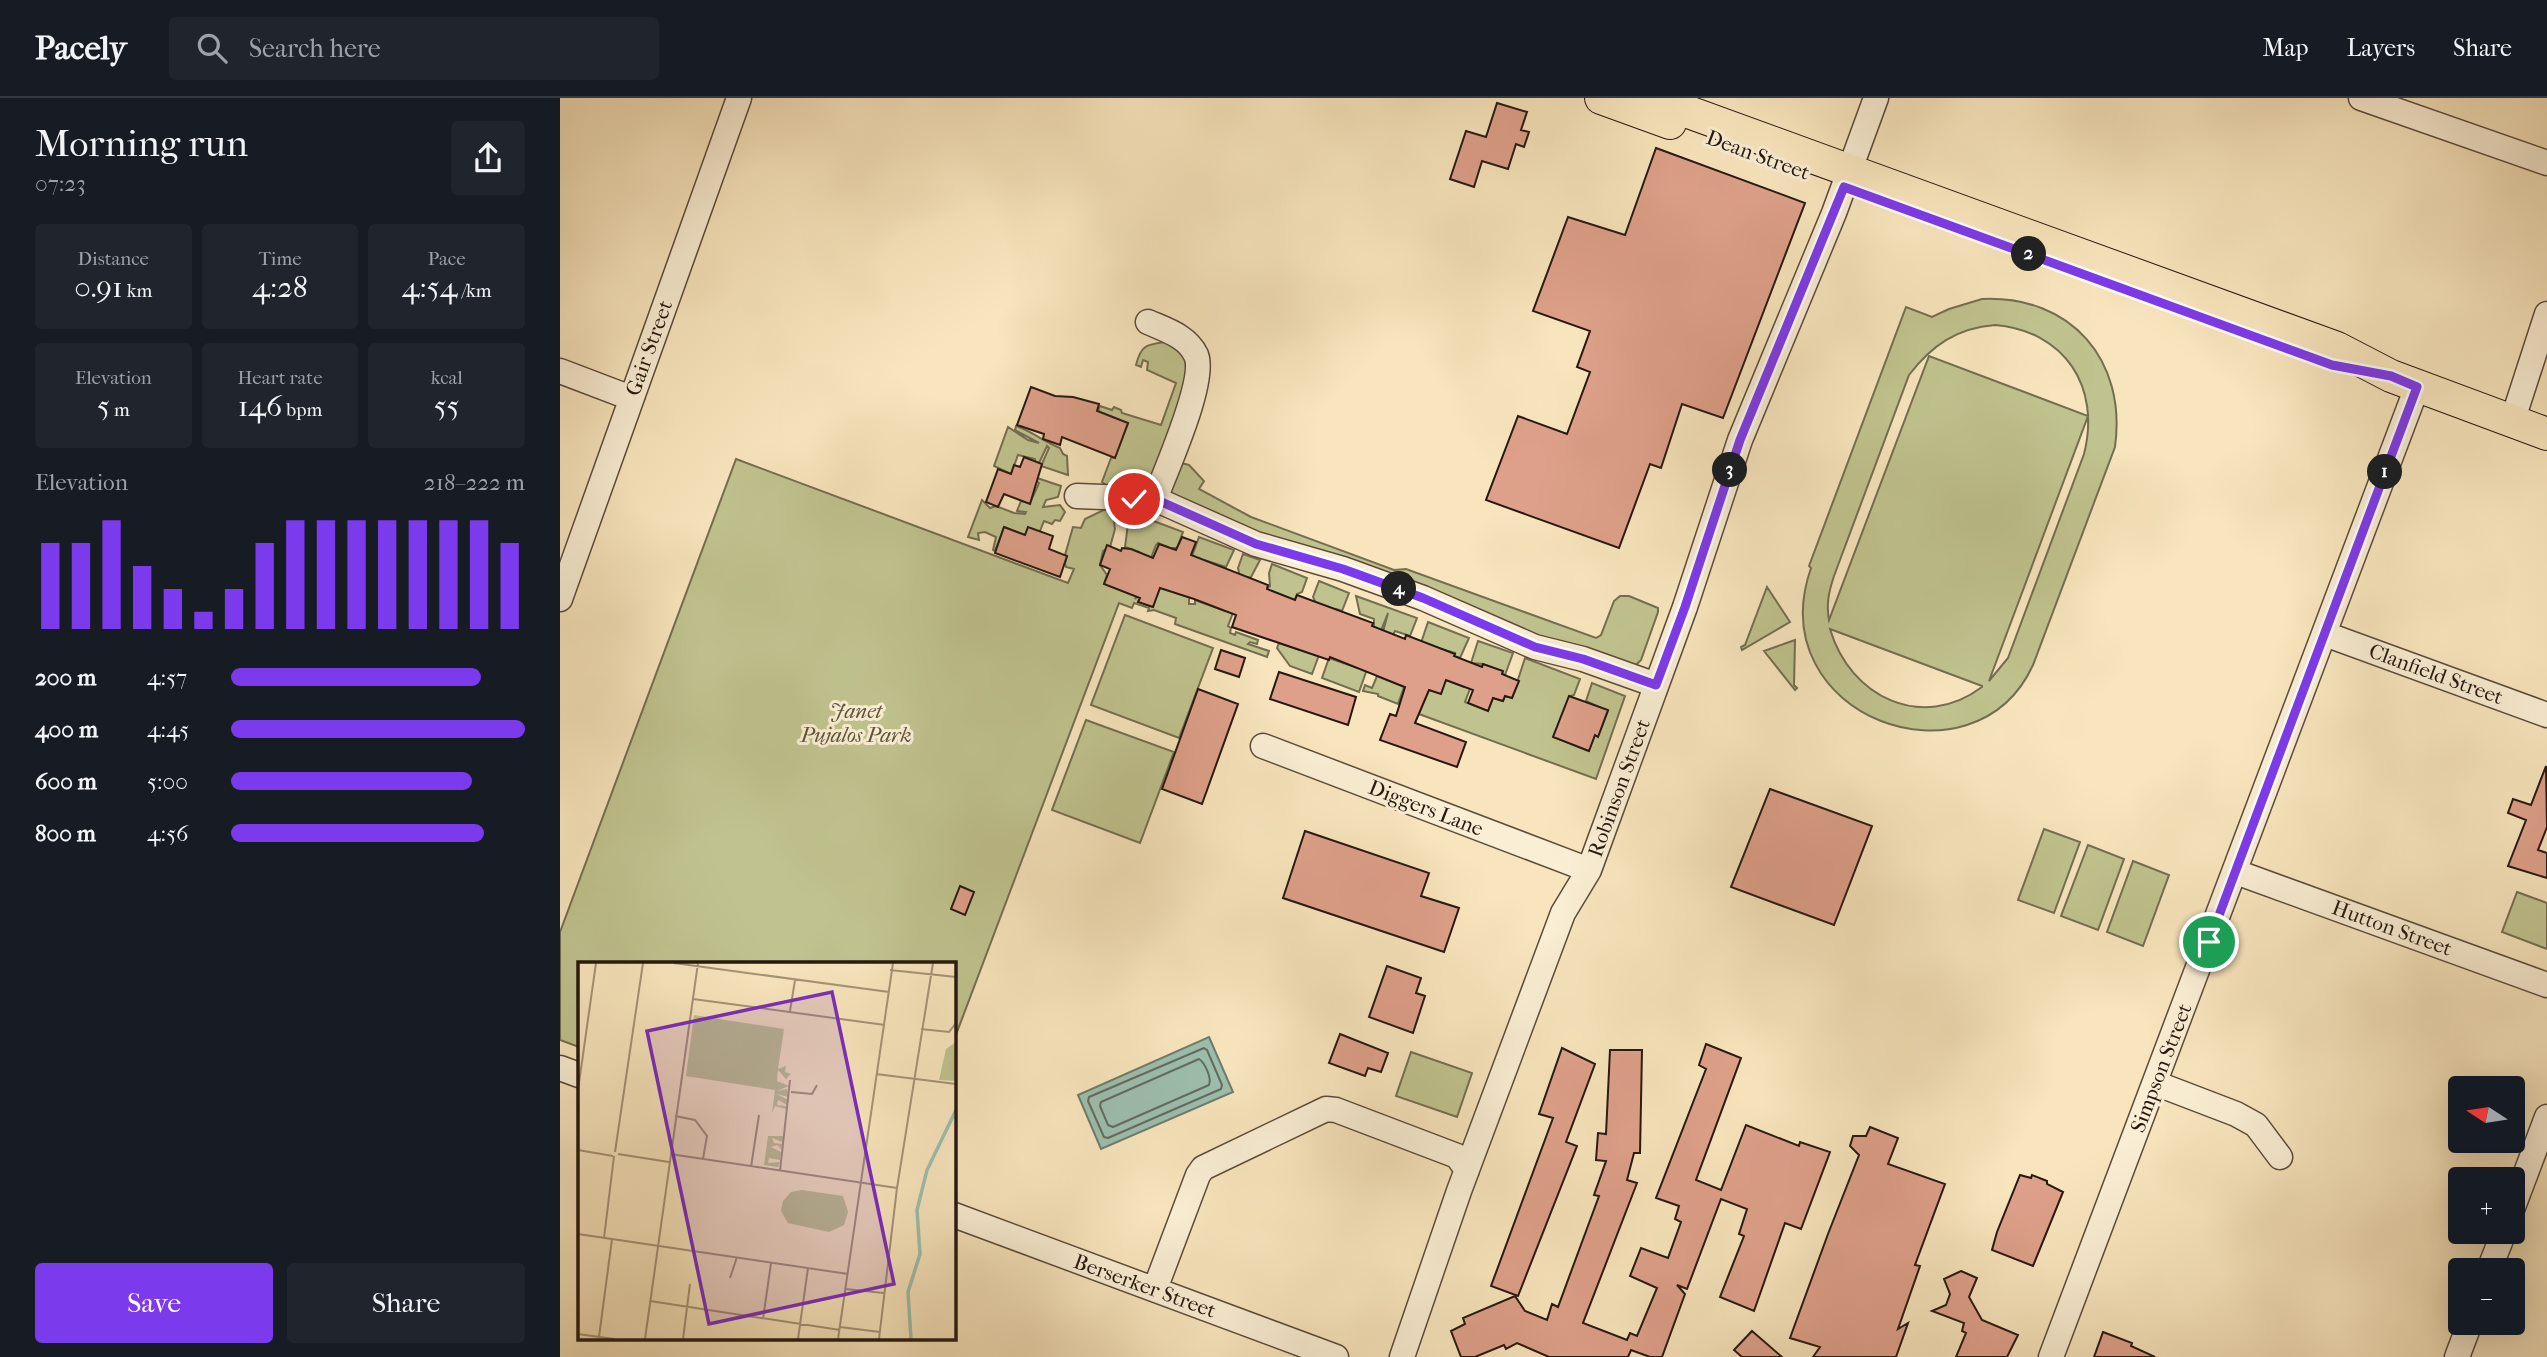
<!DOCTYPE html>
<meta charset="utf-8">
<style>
body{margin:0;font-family:"IM FELL French Canon",serif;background:#20242c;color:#f1f3f6;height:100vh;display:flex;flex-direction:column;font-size:26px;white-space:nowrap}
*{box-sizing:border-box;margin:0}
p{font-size:23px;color:#9ea1a6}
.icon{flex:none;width:38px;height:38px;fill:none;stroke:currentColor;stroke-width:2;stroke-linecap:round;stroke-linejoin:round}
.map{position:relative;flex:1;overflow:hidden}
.sheet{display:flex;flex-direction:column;background:#171b24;width:560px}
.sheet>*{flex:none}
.needle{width:46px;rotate:282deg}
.fabs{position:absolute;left:1888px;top:978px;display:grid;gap:14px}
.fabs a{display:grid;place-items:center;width:77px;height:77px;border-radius:7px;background:#171b24;box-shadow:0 7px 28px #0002;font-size:35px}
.pin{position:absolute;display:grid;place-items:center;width:60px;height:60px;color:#fff;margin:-30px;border:4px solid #fff;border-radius:50%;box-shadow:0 2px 7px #0007}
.km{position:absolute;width:35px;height:35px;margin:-18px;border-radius:50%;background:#222;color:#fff;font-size:19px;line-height:35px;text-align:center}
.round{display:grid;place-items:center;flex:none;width:74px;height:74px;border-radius:7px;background:#20242c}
.summary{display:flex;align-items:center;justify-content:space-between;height:119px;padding:0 35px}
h1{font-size:38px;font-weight:600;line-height:52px}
.metrics{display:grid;grid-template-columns:repeat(3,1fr);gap:10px;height:119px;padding:7px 35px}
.metrics div{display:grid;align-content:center;border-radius:7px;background:#20242c;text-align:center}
.metrics b{font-size:30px;font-weight:600}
.metrics small{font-size:19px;font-weight:400}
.metrics p{font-size:19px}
.chart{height:196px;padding:14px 35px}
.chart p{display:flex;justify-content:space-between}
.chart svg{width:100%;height:126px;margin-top:7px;stroke:#7c3aed;stroke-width:6}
.button{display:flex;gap:14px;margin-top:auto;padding:14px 35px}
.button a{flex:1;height:80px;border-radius:7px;background:#7c3aed;color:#fff;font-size:28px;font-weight:600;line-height:80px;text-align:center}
.button a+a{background:#20242c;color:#f1f3f6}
ul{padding:0 35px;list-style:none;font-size:23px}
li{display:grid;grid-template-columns:112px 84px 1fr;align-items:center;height:52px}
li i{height:18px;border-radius:9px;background:#7c3aed}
header{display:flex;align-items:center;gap:42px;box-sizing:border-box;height:98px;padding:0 35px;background:#171b24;border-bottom:2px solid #363941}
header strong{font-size:33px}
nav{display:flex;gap:38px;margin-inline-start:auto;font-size:24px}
.search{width:490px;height:63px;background:#20242c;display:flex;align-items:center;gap:18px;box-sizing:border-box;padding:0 24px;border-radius:7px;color:#9ea1a6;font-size:26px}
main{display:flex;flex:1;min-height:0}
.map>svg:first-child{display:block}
</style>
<header>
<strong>Pacely</strong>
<div class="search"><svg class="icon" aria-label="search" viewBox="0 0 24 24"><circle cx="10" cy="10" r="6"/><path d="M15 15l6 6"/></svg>Search here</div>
<nav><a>Map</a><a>Layers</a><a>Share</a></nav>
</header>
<main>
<section class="sheet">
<div class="summary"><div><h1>Morning run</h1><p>07:23</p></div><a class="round"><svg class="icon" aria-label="share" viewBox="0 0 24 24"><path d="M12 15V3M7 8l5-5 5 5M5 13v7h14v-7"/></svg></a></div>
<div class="metrics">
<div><p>Distance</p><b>0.91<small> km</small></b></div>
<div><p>Time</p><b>4:28</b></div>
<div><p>Pace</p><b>4:54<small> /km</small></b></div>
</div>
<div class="metrics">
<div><p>Elevation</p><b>5<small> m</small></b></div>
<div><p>Heart rate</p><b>146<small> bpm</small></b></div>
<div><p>kcal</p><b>55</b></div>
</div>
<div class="chart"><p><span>Elevation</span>218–222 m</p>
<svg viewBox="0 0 160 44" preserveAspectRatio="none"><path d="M5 44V14M15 44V14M25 44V6M35 44V22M45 44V30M55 44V38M65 44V30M75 44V14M85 44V6M95 44V6M105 44V6M115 44V6M125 44V6M135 44V6M145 44V6M155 44V14"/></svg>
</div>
<ul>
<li><b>200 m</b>4:57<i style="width:85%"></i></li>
<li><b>400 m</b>4:45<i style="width:100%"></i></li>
<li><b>600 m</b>5:00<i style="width:82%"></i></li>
<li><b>800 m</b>4:56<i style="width:86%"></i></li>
</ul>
<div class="button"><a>Save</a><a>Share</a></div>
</section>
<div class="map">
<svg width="1987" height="1259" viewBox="0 0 1987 1259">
<rect width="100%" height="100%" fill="#f8e5bd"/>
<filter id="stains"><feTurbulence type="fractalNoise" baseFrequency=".00286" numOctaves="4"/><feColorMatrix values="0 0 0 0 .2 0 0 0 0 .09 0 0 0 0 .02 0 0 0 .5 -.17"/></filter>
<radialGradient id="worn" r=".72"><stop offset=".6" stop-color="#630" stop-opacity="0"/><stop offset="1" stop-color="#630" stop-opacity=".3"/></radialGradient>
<path fill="#c0c38f" stroke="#736e50" stroke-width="2" fill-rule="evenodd" d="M 1422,201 C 1511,197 1567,262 1555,349 L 1473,567 C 1414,696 1199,619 1251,470 L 1249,468 L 1346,209 L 1372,219 L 1389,211 ZM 1435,227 C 1505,233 1541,289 1524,356 L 1448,560 L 1429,583 L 1528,318 L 1369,258 L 1269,522 C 1266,506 1269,493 1274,478 L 1349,277 C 1372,247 1397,230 1435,227 ZM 1270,531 L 1422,588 L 1422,589 C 1362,634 1290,599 1270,531 Z
M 605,244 L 618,247 L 632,276 L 587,389 L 547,388 L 542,384 L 551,360 L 555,359 L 568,325 L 538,313 L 540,308 L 552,312 L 554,309 L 561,312 L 562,315 L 601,327 L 616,285 L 587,272 L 588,264 L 583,262 L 581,269 L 576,267 C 581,247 586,247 605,244 Z
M 456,328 C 473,334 483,343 500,350 L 503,356 L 507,358 L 508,377 L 481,368 L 489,350 L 487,348 L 479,365 L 475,364 L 475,361 L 458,357 L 451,376 L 434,368 L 448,329 L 468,342 L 479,345 L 455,332 Z
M 176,361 L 508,485 L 514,471 L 506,469 L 505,466 L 507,458 L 505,457 L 513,429 L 521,430 L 525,421 L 552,408 L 555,431 L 550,449 L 543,453 L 540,467 L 547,477 L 544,486 L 573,497 L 579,454 L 565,449 L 568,426 L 565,408 L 575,416 L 623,434 L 617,450 L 610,450 L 598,445 L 596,447 L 575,501 L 582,495 L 579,504 L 593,509 L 599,489 L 631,461 L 639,439 L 674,452 L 666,469 L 644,462 L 629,502 L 629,506 L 635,506 L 635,502 L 665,513 L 679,475 L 678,470 L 683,456 L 700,462 L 691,479 L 686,480 L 668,528 L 671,530 L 670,535 L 675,537 L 676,534 L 698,542 L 697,546 L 690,544 L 688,546 L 709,553 L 707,559 L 615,526 L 616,520 L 594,512 L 588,513 L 589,510 L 574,505 L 572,510 L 559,505 L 394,942 L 394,865 L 19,865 L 19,949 L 0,942 L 0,834 Z
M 617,364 L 629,367 L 644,383 L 639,391 L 691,419 L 834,472 L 846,471 L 1036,540 L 1041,537 L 1054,503 L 1060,498 L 1069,498 L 1098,510 L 1098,514 L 1081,562 L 1076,567 L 1066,569 L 725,448 L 612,396 L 610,391 Z
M 477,380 L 501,388 L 498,399 L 486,402 L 483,409 L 500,407 L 505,414 L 500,423 L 495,422 L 492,426 L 484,423 L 480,433 L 465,437 L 444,429 L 435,453 L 433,452 L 436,439 L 425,434 L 418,435 L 419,442 L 408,439 L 422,402 L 430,410 L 436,408 L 454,415 L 465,416 L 466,414 L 457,413 L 461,403 L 470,405 L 479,385 L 476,383 Z
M 712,466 L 747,480 L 742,494 L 737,496 L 733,506 L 706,491 L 710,488 L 709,475 Z
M 759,483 L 789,495 L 782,513 L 776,511 L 752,576 L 730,568 L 717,550 L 719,545 L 740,552 L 755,503 L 753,499 Z
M 1207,489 L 1230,524 L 1182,552 L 1181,549 L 1185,547 Z
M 796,498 L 857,520 L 850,538 L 835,533 L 833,537 L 823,534 L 828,515 L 820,535 L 814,532 L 814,521 L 800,516 Z
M 565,517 L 653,550 L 619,640 L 531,607 Z
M 868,524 L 909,540 L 900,560 L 894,558 L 895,555 L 875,549 L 868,591 L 886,582 L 904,589 L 919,568 L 905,604 L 928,613 L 933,600 L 943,603 L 945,598 L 952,600 L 965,560 L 1020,581 L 1014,597 L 1010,598 L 994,639 L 1028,653 L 1035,637 L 1038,638 L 1048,613 L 1026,603 L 1032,585 L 1065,598 L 1036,681 L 848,612 L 862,542 Z
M 1235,542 L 1234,587 L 1237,590 L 1235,592 L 1204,553 Z
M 918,543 L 953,555 L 945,577 L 942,576 L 942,573 L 923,566 L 911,565 Z
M 769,560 L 797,570 L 811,560 L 799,594 L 762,580 Z
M 817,578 L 844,589 L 838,606 L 818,598 L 818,596 L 803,593 L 805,587 L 812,590 Z
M 526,622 L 614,654 L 580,745 L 492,712 Z
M 1484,731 L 1520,744 L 1494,815 L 1458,802 Z
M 1528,747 L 1564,761 L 1538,832 L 1501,818 Z
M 1573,763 L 1609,777 L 1583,848 L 1547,834 Z
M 1957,794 L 1987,805 L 1987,851 L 1942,834 Z
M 851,954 L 912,975 L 897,1019 L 836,998 Z"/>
<path fill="#9dbfaf" stroke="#6d7c6f" stroke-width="2" d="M 649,939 L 673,994 L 541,1051 L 518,997 Z"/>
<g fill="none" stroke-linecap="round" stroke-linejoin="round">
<path stroke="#626c60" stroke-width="2" d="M 644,950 L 647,952 L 662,987 L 661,991 L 548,1040 L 544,1039 L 528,1003 L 529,999 Z
M 639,961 C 645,965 652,980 649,987 L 553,1029 L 548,1027 L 540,1008 L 541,1004 Z"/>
</g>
<path fill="#dea08a" stroke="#261810" stroke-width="2" d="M 937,5 L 967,14 L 961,32 L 969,34 L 964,49 L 956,46 L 948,71 L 922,63 L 914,89 L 890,81 L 906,33 L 926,39 Z
M 1096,50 L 1245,105 L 1163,320 L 1122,306 L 1101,370 L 1090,366 L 1059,450 L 926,402 L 958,318 L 1007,336 L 1030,274 L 1017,269 L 1030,233 L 973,213 L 1008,119 L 1065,137 Z
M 471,289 L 495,298 L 513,299 L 539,306 L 537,313 L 568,325 L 555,360 L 502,339 L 500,347 L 483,341 L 484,336 L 457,327 Z
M 464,359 L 482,366 L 470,406 L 444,396 L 438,409 L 426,404 L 438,371 L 451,376 L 454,367 L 460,369 Z
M 444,429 L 465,437 L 468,429 L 493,438 L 489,451 L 507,458 L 500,479 L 435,455 Z
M 622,439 L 636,444 L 631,457 L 708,487 L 707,491 L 735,502 L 737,497 L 813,525 L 812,528 L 845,541 L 846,537 L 895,556 L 894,558 L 922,569 L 923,566 L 943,573 L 942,576 L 959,583 L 952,600 L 945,598 L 943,603 L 933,600 L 928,613 L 908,605 L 913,592 L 886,582 L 881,596 L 869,592 L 855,625 L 906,644 L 897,669 L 820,642 L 830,616 L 836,618 L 845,589 L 770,559 L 769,562 L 672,529 L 676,517 L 634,501 L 600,490 L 593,509 L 578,504 L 580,500 L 544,486 L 550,471 L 540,467 L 547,447 L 561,453 L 562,450 L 571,451 L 593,460 L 599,446 L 616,452 Z
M 661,552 L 685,560 L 679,579 L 655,571 Z
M 719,574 L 796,599 L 788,627 L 710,601 Z
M 638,591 L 678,606 L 642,706 L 602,691 Z
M 1009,598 L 1048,612 L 1038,639 L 1035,637 L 1029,653 L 993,639 Z
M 1986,668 L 1987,729 L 1978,752 L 1987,755 L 1987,780 L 1948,768 L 1966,722 L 1948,715 L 1953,701 L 1971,707 Z
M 1210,691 L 1312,728 L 1274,827 L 1171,789 Z
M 745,733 L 869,775 L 861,798 L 899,810 L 884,854 L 723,800 Z
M 400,788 L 414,794 L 405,817 L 391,811 Z
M 827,868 L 861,880 L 856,895 L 865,898 L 853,935 L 809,919 Z
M 780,936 L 828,955 L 821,974 L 808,970 L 805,978 L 769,965 Z
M 1146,946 L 1181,960 L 1136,1082 L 1161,1092 L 1186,1027 L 1239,1048 L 1240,1044 L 1270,1054 L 1241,1131 L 1225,1125 L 1194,1213 L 1160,1199 L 1184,1138 L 1179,1136 L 1187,1111 L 1161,1101 L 1127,1191 L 1117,1187 L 1125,1196 L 1102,1259 L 1090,1259 L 1071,1252 L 1068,1259 L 989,1259 L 957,1245 L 946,1251 L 944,1247 L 915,1259 L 901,1259 L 891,1233 L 905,1226 L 903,1220 L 955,1198 L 965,1213 L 987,1222 L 992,1206 L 998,1209 L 1039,1098 L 1034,1097 L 1046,1063 L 1036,1062 L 1038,1035 L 1046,1036 L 1050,952 L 1082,952 L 1080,1055 L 1074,1055 L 1067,1082 L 1077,1085 L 1023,1225 L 1067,1242 L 1070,1235 L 1077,1238 L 1097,1190 L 1070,1178 L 1081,1150 L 1108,1160 L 1121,1124 L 1115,1121 L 1119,1108 L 1096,1100 L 1146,971 L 1139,967 Z
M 1002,950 L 1035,966 L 1006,1044 L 1017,1048 L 958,1198 L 931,1188 L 993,1020 L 979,1016 Z
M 1310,1029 L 1338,1040 L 1328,1066 L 1385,1086 L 1355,1167 L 1360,1168 L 1338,1231 L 1348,1225 L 1336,1259 L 1253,1259 L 1260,1249 L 1230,1240 L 1268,1136 L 1299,1057 L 1290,1048 L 1293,1038 L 1306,1038 Z
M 1460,1077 L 1471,1080 L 1472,1077 L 1487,1083 L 1487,1086 L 1503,1094 L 1473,1168 L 1432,1152 L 1437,1134 Z
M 1401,1173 L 1417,1180 L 1409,1199 L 1422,1222 L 1458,1237 L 1447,1259 L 1396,1259 L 1406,1235 L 1402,1233 L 1404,1225 L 1372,1213 L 1386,1207 L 1390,1196 L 1384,1181 Z
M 1192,1233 L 1222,1259 L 1182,1259 L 1174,1252 Z
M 1543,1234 L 1572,1245 L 1571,1248 L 1595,1259 L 1534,1259 Z"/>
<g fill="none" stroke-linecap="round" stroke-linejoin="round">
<defs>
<path id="minor" d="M 1801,0 L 1987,65
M 588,224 C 606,232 627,238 636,257 C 647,282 605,374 595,401
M 0,273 L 71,300
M 1952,324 L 1987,216
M 517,398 L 595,401 L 696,446 L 783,471 L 863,500 L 975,549 L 1023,561 L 1096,587
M 0,501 L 179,0
M 1765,536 L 1987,617
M 703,648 L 1029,772
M 1676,774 L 1987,887
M 0,970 L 19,977
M 1595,985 L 1676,1016 L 1696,1027 L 1720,1059
M 1953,1109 L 1987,1019
M 394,1117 L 776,1259
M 1929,1172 L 1944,1134
M 595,1191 L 638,1077 L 643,1070 L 766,1011 L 776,1012 L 897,1058 L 907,1072
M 842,1259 L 899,1093 L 1003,815 L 1029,772 L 1125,509 L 1180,342 L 1274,115 L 1316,0
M 1491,1259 L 1857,289
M 1897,1259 L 1910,1225"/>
<path id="major" d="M 1041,0 L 1110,25
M 1090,0 L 1777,250 L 1831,278 L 1987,336"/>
</defs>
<use href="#minor" stroke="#5a4b3b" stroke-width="27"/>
<use href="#major" stroke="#261810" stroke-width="34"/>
<use href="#minor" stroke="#faeed4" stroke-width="24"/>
<use href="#major" stroke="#f8e5bd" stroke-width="32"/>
</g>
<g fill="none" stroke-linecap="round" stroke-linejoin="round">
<defs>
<path id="route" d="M 574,401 L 595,401 L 696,446 L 783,471 L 863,500 L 975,549 L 1023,561 L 1096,587 L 1125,509 L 1180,342 L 1284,89 L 1772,267 L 1831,278 L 1857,289 L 1649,844"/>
</defs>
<use href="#route" stroke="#fff" stroke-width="14"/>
<use href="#route" stroke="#7c3aed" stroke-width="9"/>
</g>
<g text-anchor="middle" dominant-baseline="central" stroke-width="6" stroke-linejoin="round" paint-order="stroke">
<g font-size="21" fill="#261810" stroke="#faeed4">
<text transform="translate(1198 57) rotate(20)">Dean Street</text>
<text transform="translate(89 250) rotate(-70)">Gair Street</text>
<text transform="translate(1876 576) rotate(20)">Clanfield Street</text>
<text transform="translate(1059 690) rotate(-70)">Robinson Street</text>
<text transform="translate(866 710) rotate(21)">Diggers Lane</text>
<text transform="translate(1832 830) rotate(20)">Hutton Street</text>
<text transform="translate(1601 970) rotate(-69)">Simpson Street</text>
<text transform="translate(585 1188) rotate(20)">Berserker Street</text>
</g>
<g font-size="21" font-style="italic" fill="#5c543c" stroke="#faeed4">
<text x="296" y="613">Janet<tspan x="296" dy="24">Pujalos Park</tspan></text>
</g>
</g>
<g transform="translate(18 864)">
<rect width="378" height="378" fill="#f8e5bd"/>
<path d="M 116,53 L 206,67 L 200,107 L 208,104 L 207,110 L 213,112 L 208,117 L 200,108 L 199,119 L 211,124 L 199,129 L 209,127 L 211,135 L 198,132 L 211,138 L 209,143 L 200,138 L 199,143 L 208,144 L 208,147 L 197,144 L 194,151 L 197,128 L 108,114 ZM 378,80 L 378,119 L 361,118 L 368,87 ZM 190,174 L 206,174 L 204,180 L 194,176 L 196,181 L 204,182 L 203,187 L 199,183 L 193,185 L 203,190 L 202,198 L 191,196 L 190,201 L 202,200 L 200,205 L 186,203 ZM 224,228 L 265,234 L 270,250 L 266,263 L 251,270 L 210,261 L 203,249 L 205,239 L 213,230 Z" fill="#c0c38f"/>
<path fill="none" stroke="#9dbfaf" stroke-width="3.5" d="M 333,377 L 330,330 L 342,292 L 339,248 L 349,208 L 378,148"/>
<path fill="none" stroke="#a49378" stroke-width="2" d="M 96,1 L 311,30M 312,8 L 378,15M 115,37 L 307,63M 212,49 L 217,18M 343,67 L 371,70 L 378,61M 298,112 L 378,122M 0,128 L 18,1M 213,130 L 234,132 L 239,123M 97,154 L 117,158 L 129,174 L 125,197M 0,188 L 35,194M 37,190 L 65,1M 40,192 L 91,200M 92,192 L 319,226M 173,205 L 181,153M 202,209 L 212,118M 0,272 L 270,312M 26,276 L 36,194M 152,316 L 159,295M 267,327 L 306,331M 72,339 L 262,368M 185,357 L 193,301M 262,365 L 302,370M 0,372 L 36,377M 21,375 L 34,277M 67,377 L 120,1M 105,377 L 112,322M 220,377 L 230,306M 260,377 L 315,1M 301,377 L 319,226 L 355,1"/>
<path fill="#7b2cbf" fill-opacity="0.15" stroke="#7b2cbf" stroke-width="3.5" d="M 254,30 L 316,322 L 131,362 L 69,69 Z"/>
<rect width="378" height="378" fill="none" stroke="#261810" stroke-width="3.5"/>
</g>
<rect width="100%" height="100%" filter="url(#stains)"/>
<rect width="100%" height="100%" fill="url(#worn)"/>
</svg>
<div class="fabs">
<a><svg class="needle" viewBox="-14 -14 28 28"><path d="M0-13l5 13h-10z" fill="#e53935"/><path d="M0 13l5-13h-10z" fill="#9ea1a6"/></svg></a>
<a>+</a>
<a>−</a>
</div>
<div class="pin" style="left:1649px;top:844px;background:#1e9e55"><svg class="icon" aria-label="arrive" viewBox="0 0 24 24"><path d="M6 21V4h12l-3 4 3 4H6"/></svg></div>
<div class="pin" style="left:574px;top:401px;background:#d93025"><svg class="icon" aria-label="check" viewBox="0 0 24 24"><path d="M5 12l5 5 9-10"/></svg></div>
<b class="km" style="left:1825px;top:374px">1</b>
<b class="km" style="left:1469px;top:156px">2</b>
<b class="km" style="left:1170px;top:372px">3</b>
<b class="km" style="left:839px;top:491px">4</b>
</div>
</main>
